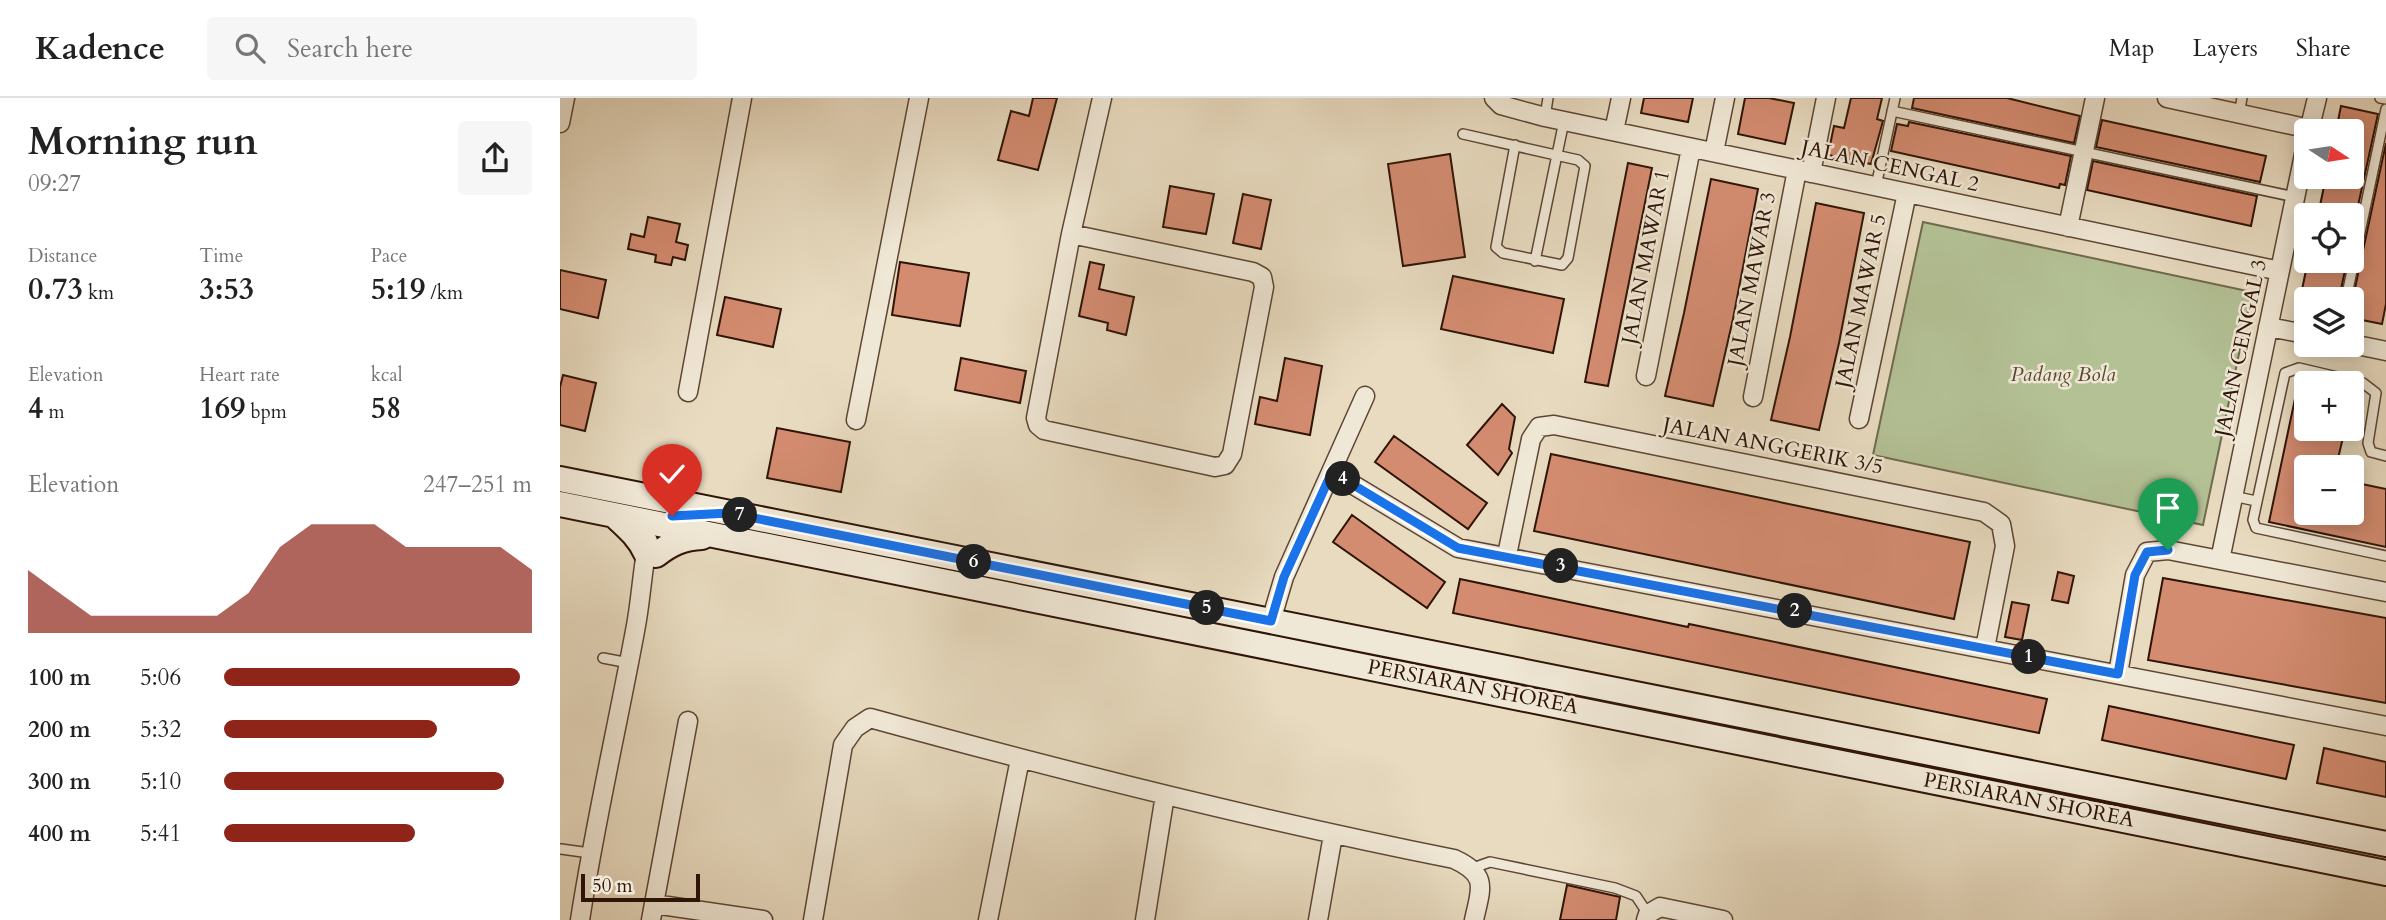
<!DOCTYPE html>
<meta charset="utf-8">
<style>
body{margin:0;font-family:Cardo,serif;background:#f6f6f6;color:#222;height:100vh;display:flex;flex-direction:column;font-size:26px;white-space:nowrap}
*{box-sizing:border-box;margin:0}
p{font-size:23px;color:#767676}
.icon{flex:none;width:38px;height:38px;fill:none;stroke:currentColor;stroke-width:2;stroke-linecap:round;stroke-linejoin:round}
.map{position:relative;flex:1;overflow:hidden}
.panel{display:flex;flex-direction:column;background:#fff;width:560px}
.panel>*{flex:none}
.needle{width:46px;rotate:102deg}
.tools{position:absolute;left:1734px;top:21px;display:grid;gap:14px}
.tools a{display:grid;place-items:center;width:70px;height:70px;border-radius:7px;background:#fff;box-shadow:0 4px 18px #0003;font-size:35px}
.scale{position:absolute;left:21px;bottom:18px;width:119px;box-sizing:border-box;padding-left:7px;border:4px solid #2f1407;border-top:0;font-size:19px;line-height:24px;white-space:nowrap;color:#2f1407;-webkit-text-stroke:5px #f0e8d6;paint-order:stroke}
.pin{position:absolute;display:grid;place-items:center;width:60px;height:60px;color:#fff;margin:-72px -30px;border-radius:50% 50% 50% 0;rotate:-45deg;box-shadow:0 0 7px #0007}
.pin .icon{rotate:45deg}
.km{position:absolute;width:35px;height:35px;margin:-18px;border-radius:50%;background:#222;color:#fff;font-size:19px;line-height:35px;text-align:center}
.round{display:grid;place-items:center;flex:none;width:74px;height:74px;border-radius:7px;background:#f6f6f6}
.overview{display:flex;align-items:center;justify-content:space-between;height:119px;padding:0 28px}
h1{font-size:38px;font-weight:800;line-height:52px}
.metrics{display:grid;grid-template-columns:repeat(3,1fr);gap:10px;height:119px;padding:7px 28px}
.metrics div{display:grid;align-content:center}
.metrics b{font-size:30px;font-weight:800}
.metrics small{font-size:19px;font-weight:400}
.metrics p{font-size:19px}
.chart{height:196px;padding:14px 28px}
.chart p{display:flex;justify-content:space-between}
.chart svg{width:100%;height:126px;margin-top:7px;fill:#8f2418;opacity:.7}
ul{padding:0 28px;list-style:none;font-size:23px}
li{display:grid;grid-template-columns:112px 84px 1fr;align-items:center;height:52px}
li i{height:18px;border-radius:9px;background:#8f2418}
header{display:flex;align-items:center;gap:42px;box-sizing:border-box;height:98px;padding:0 35px;background:#fff;border-bottom:2px solid #e0e0e0}
header strong{font-size:33px}
nav{display:flex;gap:38px;margin-inline-start:auto;font-size:24px}
.search{width:490px;height:63px;background:#f6f6f6;display:flex;align-items:center;gap:18px;box-sizing:border-box;padding:0 24px;border-radius:7px;color:#767676;font-size:26px}
main{display:flex;flex:1;min-height:0}
.map>svg:first-child{display:block}
</style>
<header>
<strong>Kadence</strong>
<div class="search"><svg class="icon" aria-label="search" viewBox="0 0 24 24"><circle cx="10" cy="10" r="6"/><path d="M15 15l6 6"/></svg>Search here</div>
<nav><a>Map</a><a>Layers</a><a>Share</a></nav>
</header>
<main>
<section class="panel">
<div class="overview"><div><h1>Morning run</h1><p>09:27</p></div><a class="round"><svg class="icon" aria-label="share" viewBox="0 0 24 24"><path d="M12 15V3M7 8l5-5 5 5M5 13v7h14v-7"/></svg></a></div>
<div class="metrics">
<div><p>Distance</p><b>0.73<small> km</small></b></div>
<div><p>Time</p><b>3:53</b></div>
<div><p>Pace</p><b>5:19<small> /km</small></b></div>
</div>
<div class="metrics">
<div><p>Elevation</p><b>4<small> m</small></b></div>
<div><p>Heart rate</p><b>169<small> bpm</small></b></div>
<div><p>kcal</p><b>58</b></div>
</div>
<div class="chart"><p><span>Elevation</span>247–251 m</p>
<svg viewBox="0 0 160 44" preserveAspectRatio="none"><path d="M0 44V22L10 30L20 38L30 38L40 38L50 38L60 38L70 30L80 14L90 6L100 6L110 6L120 14L130 14L140 14L150 14L160 22V44z"/></svg>
</div>
<ul>
<li><b>100 m</b>5:06<i style="width:96%"></i></li>
<li><b>200 m</b>5:32<i style="width:69%"></i></li>
<li><b>300 m</b>5:10<i style="width:91%"></i></li>
<li><b>400 m</b>5:41<i style="width:62%"></i></li>
</ul>
</section>
<div class="map">
<svg width="1826" height="822" viewBox="0 0 1826 822">
<rect width="100%" height="100%" fill="#e8dbc0"/>
<filter id="stains"><feTurbulence type="fractalNoise" baseFrequency=".00286" numOctaves="4"/><feColorMatrix values="0 0 0 0 .2 0 0 0 0 .09 0 0 0 0 .02 0 0 0 .5 -.17"/></filter>
<radialGradient id="worn" r=".72"><stop offset=".6" stop-color="#630" stop-opacity="0"/><stop offset="1" stop-color="#630" stop-opacity=".3"/></radialGradient>
<path fill="#b3c195" stroke="#716a4e" stroke-width="2" d="M 1363,124 L 1692,194 L 1643,427 L 1313,357 Z"/>
<path fill="#d48c71" stroke="#2f1407" stroke-width="2" d="M 473,0 L 497,0 L 478,72 L 438,62 L 451,13 L 469,18 Z
M 1084,0 L 1133,0 L 1128,24 L 1081,15 Z
M 1185,0 L 1209,0 L 1234,5 L 1225,46 L 1178,36 Z
M 1291,0 L 1322,0 L 1317,21 L 1323,23 L 1311,66 L 1268,57 L 1274,28 L 1284,30 Z
M 1354,0 L 1447,0 L 1520,18 L 1514,45 L 1352,10 Z
M 1781,8 L 1818,16 L 1796,117 L 1758,117 L 1766,79 L 1792,79 L 1792,33 L 1776,33 Z
M 1542,22 L 1706,58 L 1700,84 L 1536,49 Z
M 1349,24 L 1511,58 L 1505,87 L 1500,86 L 1499,90 L 1331,53 L 1337,26 L 1348,28 Z
M 1826,45 L 1826,206 L 1822,226 L 1792,220 L 1792,204 Z
M 890,56 L 905,159 L 843,168 L 828,66 Z
M 1533,63 L 1697,98 L 1691,128 L 1527,92 Z
M 1068,65 L 1092,70 L 1048,288 L 1025,284 Z
M 1151,81 L 1198,91 L 1173,221 L 1153,308 L 1105,298 L 1124,215 Z
M 610,88 L 654,96 L 646,136 L 603,129 Z
M 683,96 L 711,102 L 701,151 L 673,145 Z
M 1256,105 L 1304,115 L 1279,245 L 1259,332 L 1211,322 L 1230,239 Z
M 88,119 L 120,126 L 116,144 L 128,147 L 125,162 L 113,159 L 111,167 L 95,164 L 96,157 L 68,151 L 71,136 L 84,139 Z
M 1748,163 L 1787,163 L 1779,201 L 1740,201 Z
M 340,164 L 409,175 L 400,228 L 332,217 Z
M 530,164 L 544,167 L 539,191 L 574,199 L 566,237 L 547,232 L 548,225 L 519,218 Z
M 0,172 L 46,182 L 38,220 L 0,211 Z
M 893,178 L 1004,201 L 993,255 L 881,231 Z
M 165,199 L 221,211 L 213,249 L 157,237 Z
M 401,260 L 466,273 L 460,305 L 395,292 Z
M 725,260 L 762,268 L 750,337 L 695,326 L 700,299 L 717,303 Z
M 3,277 L 36,285 L 25,333 L 0,327 L 0,289 Z
M 1740,277 L 1746,279 L 1746,331 L 1785,331 L 1776,369 L 1746,369 L 1746,415 L 1792,415 L 1792,384 L 1826,391 L 1826,449 L 1709,424 Z
M 942,306 L 955,319 L 949,351 L 952,355 L 938,377 L 907,347 Z
M 217,330 L 290,344 L 281,394 L 207,380 Z
M 834,338 L 927,405 L 908,431 L 815,364 Z
M 991,356 L 1410,444 L 1394,521 L 974,433 Z
M 792,417 L 885,484 L 867,510 L 773,444 Z
M 1498,474 L 1514,478 L 1508,505 L 1492,502 Z
M 1603,480 L 1826,520 L 1826,605 L 1588,562 Z
M 900,481 L 1128,529 L 1129,526 L 1487,601 L 1479,635 L 893,515 Z
M 1452,504 L 1469,507 L 1462,542 L 1445,539 Z
M 1549,608 L 1734,647 L 1726,681 L 1542,642 Z
M 1764,650 L 1826,664 L 1826,699 L 1757,685 Z
M 1007,787 L 1060,799 L 1056,822 L 1000,822 Z"/>
<g fill="none" stroke-linecap="round" stroke-linejoin="round">
<defs>
<path id="service" d="M 1820,0 L 1826,1
M 1332,13 L 1735,99
M 1679,16 L 1682,0
M 985,19 L 988,0
M 903,36 L 1018,62 L 1025,68 L 1008,160 L 1002,167 L 943,155 L 936,149 L 955,47
M 1316,88 L 1335,0
M 975,163 L 1004,23
M 1786,201 L 1826,11
M 1826,358 L 1811,354 L 1808,345 L 1816,295 L 1803,285 L 1739,270 L 1725,275 L 1693,422 L 1696,430 L 1826,458
M 1673,398 L 1696,403
M 43,560 L 69,565
M 1,751 L 30,755
M 913,770 L 930,764 L 1055,790 L 1076,798 L 1088,816"/>
<path id="minor" d="M 934,0 L 941,7 L 985,19 L 1720,173
M 1607,0 L 1750,31
M 0,25 L 5,0
M 1054,33 L 1061,0
M 1749,33 L 1757,0
M 1154,54 L 1165,0
M 1251,75 L 1266,0
M 1508,129 L 1535,0
M 511,136 L 693,174 L 702,179 L 704,189 L 672,356 L 665,367 L 655,369 L 484,332 L 478,327 L 476,320 L 511,136 L 542,0
M 1708,229 L 1746,236
M 1792,246 L 1826,253
M 1086,278 L 1131,50
M 128,294 L 182,0
M 1193,299 L 1237,72
M 1299,321 L 1347,95
M 296,322 L 359,0
M 772,374 L 898,450 L 1826,628
M 947,457 L 971,341 L 979,329 L 994,327 L 1424,414 L 1441,426 L 1445,448 L 1425,550
M 1660,462 L 1746,47
M 711,523 L 724,479 L 805,298
M 1558,576 L 1575,477 L 1587,454 L 1608,452 L 1826,494
M 94,806 L 203,822
M 20,822 C 35,725 57,630 75,533 C 81,503 82,473 88,443
M 91,822 L 128,623
M 253,822 L 283,647 L 295,630 L 310,620 C 503,673 698,722 894,761 C 929,777 921,790 914,822
M 428,822 L 460,661
M 585,822 L 605,697
M 758,822 L 773,737
M 1086,822 L 1088,816 L 1100,809 L 1163,822"/>
<path id="secondary" d="M 0,381 L 1826,746
M 0,406 L 1826,775
M 54,417 C 67,429 79,439 86,455
M 96,457 C 111,445 123,440 142,439"/>
</defs>
<use href="#service" stroke="#5d4635" stroke-width="12"/>
<use href="#minor" stroke="#5d4635" stroke-width="21"/>
<use href="#secondary" stroke="#2f1407" stroke-width="28"/>
<use href="#service" stroke="#f0e8d6" stroke-width="9"/>
<use href="#minor" stroke="#f0e8d6" stroke-width="18"/>
<use href="#secondary" stroke="#f0e8d6" stroke-width="24"/>
</g>
<g fill="none" stroke-linecap="round" stroke-linejoin="round">
<defs>
<path id="route" d="M 112,418 L 169,415 L 711,523 L 724,479 L 772,374 L 898,450 L 1558,576 L 1575,477 L 1587,454 L 1608,452"/>
</defs>
<use href="#route" stroke="#fff" stroke-width="14"/>
<use href="#route" stroke="#1a73e8" stroke-width="9"/>
</g>
<g text-anchor="middle" dominant-baseline="central" stroke-width="5" stroke-linejoin="round" paint-order="stroke">
<g font-size="21" fill="#2f1407" stroke="#f0e8d6">
<text transform="translate(1330 68) rotate(12)">JALAN CENGAL 2</text>
<text transform="translate(1086 159) rotate(-79)">JALAN MAWAR 1</text>
<text transform="translate(1192 181) rotate(-79)">JALAN MAWAR 3</text>
<text transform="translate(1301 203) rotate(-78)">JALAN MAWAR 5</text>
<text transform="translate(1681 250) rotate(-78)">JALAN CENGAL 3</text>
<text transform="translate(1213 348) rotate(11)">JALAN ANGGERIK 3/5</text>
<text transform="translate(913 589) rotate(11)">PERSIARAN SHOREA</text>
<text transform="translate(1469 702) rotate(11)">PERSIARAN SHOREA</text>
</g>
<g font-size="21" font-style="italic" fill="#574832" stroke="#f0e8d6">
<text x="1503" y="276">Padang Bola</text>
</g>
</g>
<rect width="100%" height="100%" filter="url(#stains)"/>
<rect width="100%" height="100%" fill="url(#worn)"/>
</svg>
<div class="tools">
<a><svg class="needle" viewBox="-14 -14 28 28"><path d="M0-13l5 13h-10z" fill="#e53935"/><path d="M0 13l5-13h-10z" fill="#767676"/></svg></a>
<a><svg class="icon" aria-label="locate" viewBox="0 0 24 24"><circle cx="12" cy="12" r="6"/><path d="M12 2v4M12 18v4M2 12h4M18 12h4"/></svg></a>
<a><svg class="icon" aria-label="layers" viewBox="0 0 24 24"><path d="M12 4l9 5-9 5-9-5zM3 14l9 5 9-5"/></svg></a>
<a>+</a>
<a>−</a>
</div>
<div class="scale">50 m</div>
<div class="pin" style="left:1608px;top:452px;background:#1e9e55"><svg class="icon" aria-label="arrive" viewBox="0 0 24 24"><path d="M6 21V4h12l-3 4 3 4H6"/></svg></div>
<div class="pin" style="left:112px;top:418px;background:#d93025"><svg class="icon" aria-label="check" viewBox="0 0 24 24"><path d="M5 12l5 5 9-10"/></svg></div>
<b class="km" style="left:1469px;top:559px">1</b>
<b class="km" style="left:1235px;top:513px">2</b>
<b class="km" style="left:1001px;top:468px">3</b>
<b class="km" style="left:783px;top:381px">4</b>
<b class="km" style="left:647px;top:510px">5</b>
<b class="km" style="left:414px;top:464px">6</b>
<b class="km" style="left:180px;top:417px">7</b>
</div>
</main>
